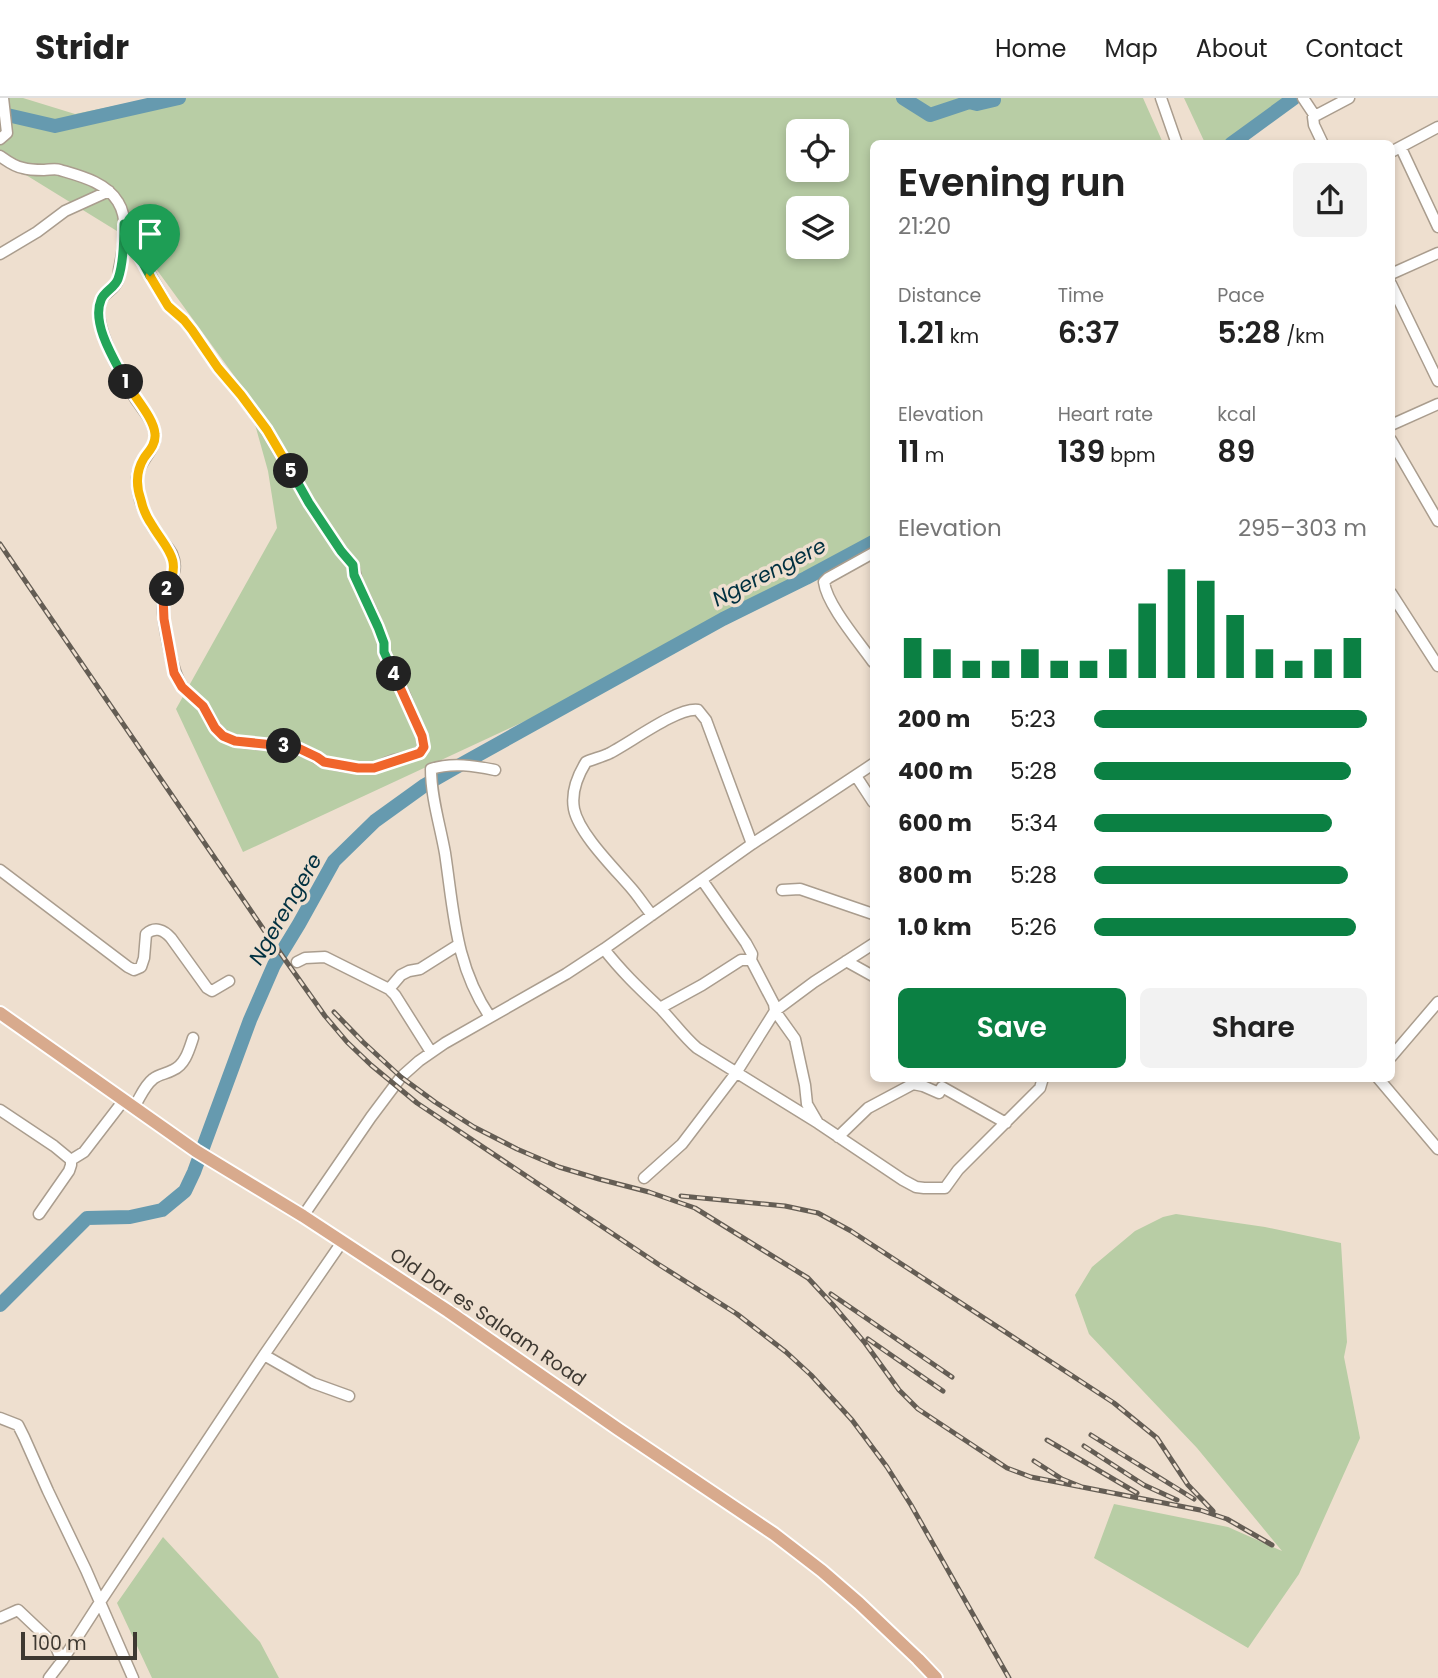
<!DOCTYPE html>
<meta charset="utf-8">
<style>
body{margin:0;font-family:Poppins,sans-serif;background:#f2f2f2;color:#222;height:100vh;display:flex;flex-direction:column;font-size:26px;white-space:nowrap}
*{box-sizing:border-box;margin:0}
p{font-size:23px;color:#767676}
.icon{flex:none;width:38px;height:38px;fill:none;stroke:currentColor;stroke-width:2;stroke-linecap:round;stroke-linejoin:round}
.map{position:relative;flex:1;overflow:hidden}
.side{position:absolute;left:870px;top:42px;width:525px;height:942px;display:flex;flex-direction:column;background:#fff;border-radius:10px;box-shadow:0 4px 10px #0003}
.side>*{flex:none}
.fabs{position:absolute;left:786px;top:21px;display:grid;gap:14px}
.fabs a{display:grid;place-items:center;width:63px;height:63px;border-radius:10px;background:#fff;box-shadow:0 4px 10px #0003;font-size:35px}
.scale{position:absolute;left:21px;bottom:18px;width:116px;box-sizing:border-box;padding-left:7px;border:4px solid #3e3932;border-top:0;font-size:19px;line-height:24px;white-space:nowrap;color:#3e3932;-webkit-text-stroke:5px #eedfcf;paint-order:stroke}
.pin{position:absolute;display:grid;place-items:center;width:60px;height:60px;color:#fff;margin:-72px -30px;border-radius:50% 50% 50% 0;rotate:-45deg;box-shadow:0 0 7px #0007}
.pin .icon{rotate:45deg}
.km{position:absolute;width:35px;height:35px;margin:-18px;border-radius:50%;background:#222;color:#fff;font-size:19px;line-height:35px;text-align:center}
.round{display:grid;place-items:center;flex:none;width:74px;height:74px;border-radius:10px;background:#f2f2f2}
.head{display:flex;align-items:center;justify-content:space-between;height:119px;padding:0 28px}
h1{font-size:38px;font-weight:600;line-height:52px}
.stats{display:grid;grid-template-columns:repeat(3,1fr);gap:10px;height:119px;padding:7px 28px}
.stats div{display:grid;align-content:center}
.stats b{font-size:30px;font-weight:600}
.stats small{font-size:19px;font-weight:400}
.stats p{font-size:19px}
.chart{height:196px;padding:14px 28px}
.chart p{display:flex;justify-content:space-between}
.chart svg{width:100%;height:126px;margin-top:7px;stroke:#0b8043;stroke-width:6}
.primary-button{display:flex;gap:14px;margin-top:auto;padding:14px 28px}
.primary-button a{flex:1;height:80px;border-radius:10px;background:#0b8043;color:#fff;font-size:28px;font-weight:600;line-height:80px;text-align:center}
.primary-button a+a{background:#f2f2f2;color:#222}
ul{padding:0 28px;list-style:none;font-size:23px}
li{display:grid;grid-template-columns:112px 84px 1fr;align-items:center;height:52px}
li i{height:18px;border-radius:9px;background:#0b8043}
header{display:flex;align-items:center;gap:42px;box-sizing:border-box;height:98px;padding:0 35px;background:#fff;border-bottom:2px solid #e0e0e0}
header strong{font-size:33px}
nav{display:flex;gap:38px;margin-inline-start:auto;font-size:24px}
.map>svg:first-child{display:block}
</style>
<header>
<strong>Stridr</strong>
<nav><a>Home</a><a>Map</a><a>About</a><a>Contact</a></nav>
</header>
<div class="map">
<svg width="1438" height="1580" viewBox="0 0 1438 1580">
<rect width="100%" height="100%" fill="#eedfcf"/>
<path fill="#b8cda5" fill-rule="evenodd" d="M 0,0 L 23,0 L 75,16 L 152,0 L 1143,0 L 1163,45 L 873,46 L 873,454 L 618,580 L 243,754 L 176,611 L 277,430 L 268,373 L 246,294 L 138,146 L 0,61 ZM 798,33 L 836,33 L 836,72 L 798,72 ZM 798,110 L 836,110 L 836,149 L 798,149 Z
M 1184,0 L 1287,0 L 1266,14 L 1226,45 L 1205,45 Z
M 1176,1116 L 1265,1129 L 1341,1145 L 1347,1244 L 1344,1259 L 1360,1340 L 1299,1476 L 1248,1550 L 1094,1460 L 1114,1406 L 1228,1429 L 1282,1453 L 1197,1350 L 1089,1236 L 1075,1197 L 1092,1169 L 1135,1133 L 1163,1119 Z
M 163,1439 L 260,1544 L 279,1580 L 152,1580 L 117,1505 Z"/>
<g fill="none" stroke-linecap="round" stroke-linejoin="round">
<path stroke="#669aaf" stroke-width="14" d="M 903,0 L 930,17 L 969,4 L 977,6 L 994,2 L 992,0
M 0,13 L 3,16 L 55,28 L 179,0
M 1231,46 L 1294,0
M 0,1207 L 87,1120 L 130,1119 L 162,1112 L 185,1093 L 194,1074 L 250,922 L 274,867 L 299,826 L 334,763 L 375,723 L 425,687 L 460,667 L 723,521 L 806,480 L 873,444"/>
<defs>
<path id="minor" d="M 1161,0 L 1177,46
M 1303,0 L 1315,18
M 0,41 L 7,35 L 3,0
M 1323,46 L 1314,27 L 1313,19 L 1349,0
M 1401,50 L 1438,129
M 1391,54 L 1438,29
M 0,58 C 7,63 15,69 23,70 C 29,72 38,72 44,72 C 49,72 55,70 60,72 C 80,78 106,84 118,104 C 130,123 123,152 119,172 C 119,175 119,179 118,182 C 112,197 97,193 99,218 C 102,242 121,279 135,300 C 142,311 154,323 155,337 C 156,353 138,363 137,380 C 137,401 147,422 159,438 C 163,444 169,450 172,456 C 181,477 165,484 163,501 C 161,518 172,574 182,588 C 188,597 198,601 204,610 C 210,619 213,630 222,636 C 236,648 261,645 278,647 C 289,648 299,651 309,655 C 314,658 318,661 322,663 C 330,667 366,672 374,670 C 381,668 387,664 394,662 C 404,659 415,659 423,651 L 422,638 L 414,621 L 405,598 L 386,560 L 384,554 L 384,545 L 372,514 L 357,483 L 353,467 L 341,453 L 309,405 L 267,333 L 241,297 L 218,270 L 192,232 L 184,222 L 168,208 L 132,145 L 124,126
M 0,156 L 37,134 L 65,113 L 109,93
M 1391,176 L 1438,155
M 1391,186 L 1438,283
M 1391,327 L 1438,306
M 1391,342 L 1438,423
M 873,455 L 828,480 L 824,484 C 827,507 859,544 873,564
M 1391,495 L 1438,568
M 856,678 L 873,704
M 0,772 L 128,869 L 134,872 L 141,869 L 144,860 L 146,836 C 155,828 164,832 171,840 L 207,890 L 212,893 L 229,883
M 702,782 L 746,845 L 752,856 L 751,862 L 774,906 L 775,913 L 795,941 L 805,987 L 807,1006 L 818,1025
M 782,792 L 800,791 L 873,816
M 652,817 C 645,809 639,799 632,791 C 615,771 579,736 574,711 C 571,695 578,677 586,664 C 593,661 601,659 608,656 C 629,646 677,609 698,612 L 706,622 L 752,746
M 604,851 C 621,873 639,890 659,909 C 672,922 683,938 697,950 L 818,1025 L 903,1082 L 916,1089 L 924,1090 L 945,1090 L 958,1072 L 1040,990 L 1043,980
M 846,863 L 873,878
M 297,864 L 305,860 L 325,859 L 389,891 L 395,897 L 431,954
M 389,891 L 401,877 L 409,873 L 420,871 L 458,847
M 660,910 L 702,887 L 741,862 L 751,862
M 490,919 C 455,867 454,815 445,755 C 440,727 431,699 431,671 C 452,664 475,668 495,672
M 1391,959 L 1438,904
M 1378,980 L 1438,1051
M 134,1009 C 140,1000 144,988 153,981 C 159,976 166,976 173,972 C 185,967 189,952 193,940
M 0,1012 L 54,1048 L 71,1062 L 71,1067 L 69,1073 L 39,1116
M 838,1039 L 868,1010 L 913,986 L 923,988 L 939,995 L 942,989 L 1006,1025
M 71,1062 L 84,1054 L 124,1002
M 644,1080 L 682,1046 L 736,975 L 775,913 L 814,884 L 873,846
M 303,1118 L 371,1019 L 401,979 L 419,963 L 445,945 L 566,876 L 604,851 L 752,746 L 873,666
M 264,1257 L 313,1285 L 349,1298
M 0,1320 L 18,1327 L 24,1339 L 48,1393 L 86,1472 L 133,1580
M 0,1520 L 18,1512 L 55,1547 L 62,1563
M 49,1580 L 62,1563 L 100,1504 L 264,1257 L 342,1144"/>
<path id="major" d="M 0,915 L 196,1053 L 303,1118 L 448,1213 L 618,1331 L 774,1436 L 822,1473 L 859,1505 L 918,1561 L 936,1580"/>
</defs>
<use href="#minor" stroke="#aa9d8e" stroke-width="13"/>
<use href="#major" stroke="#fff" stroke-width="16"/>
<use href="#minor" stroke="#fff" stroke-width="10"/>
<use href="#major" stroke="#d8aa8d" stroke-width="12"/>
<defs>
<path id="rail" d="M 0,446 L 264,832 L 325,918 L 347,944 L 371,967 L 417,1005 L 658,1166 L 737,1216 L 786,1254 L 811,1277 L 852,1322 L 887,1369 L 911,1407 L 1009,1580
M 334,914 L 363,944 L 401,979 L 435,1004 L 474,1029 L 517,1051 L 559,1069 L 599,1081 L 649,1094 L 695,1110 L 808,1180 L 834,1208 L 865,1245 L 899,1292 L 918,1311 L 1007,1370 L 1031,1379 L 1082,1389
M 681,1098 L 785,1108 L 818,1115 L 851,1133 L 1114,1305 L 1157,1340 L 1188,1387 L 1213,1413
M 831,1196 L 952,1279
M 868,1241 L 943,1293
M 1091,1337 L 1194,1401
M 1047,1342 L 1137,1395
M 1084,1348 L 1144,1387 L 1177,1402
M 1034,1363 L 1062,1381 L 1082,1389 L 1200,1412 L 1227,1421 L 1272,1447"/>
</defs>
<use href="#rail" stroke="#645d54" stroke-width="5"/>
<use href="#rail" stroke="#eedfcf" stroke-width="2.5" stroke-dasharray="8" stroke-linecap="butt"/>
</g>
<g fill="none" stroke-linecap="round" stroke-linejoin="round">
<defs>
<path id="split-1" d="M 126,284 C 115,263 91,226 101,202 C 104,193 115,190 118,181 C 123,167 124,141 124,126 L 132,145 L 150,178"/>
<path id="split-2" d="M 126,284 C 134,299 154,320 155,336 C 156,346 149,353 144,360 C 136,373 136,388 141,402 C 143,411 147,420 152,427 C 166,451 183,461 167,491"/>
<path id="split-3" d="M 167,491 L 163,498 L 164,521 L 174,575 L 182,589 L 203,608 L 215,630 L 223,638 L 235,643 L 284,648"/>
<path id="split-4" d="M 284,648 L 298,650 L 317,659 L 324,664 L 358,670 L 374,670 L 420,655 L 424,649 L 422,638 L 394,576"/>
<path id="split-5" d="M 291,373 L 309,405 L 341,453 L 353,467 L 354,477 L 378,529 L 384,545 L 384,554 L 394,576"/>
<path id="split-6" d="M 150,178 L 168,208 L 184,222 L 192,232 L 218,270 L 241,297 L 267,332 L 291,373"/>
</defs>
<use href="#split-1" stroke="#fff" stroke-width="14"/>
<use href="#split-2" stroke="#fff" stroke-width="14"/>
<use href="#split-3" stroke="#fff" stroke-width="14"/>
<use href="#split-4" stroke="#fff" stroke-width="14"/>
<use href="#split-5" stroke="#fff" stroke-width="14"/>
<use href="#split-6" stroke="#fff" stroke-width="14"/>
<use href="#split-1" stroke="#22a559" stroke-width="9"/>
<use href="#split-2" stroke="#f5b400" stroke-width="9"/>
<use href="#split-3" stroke="#f0652b" stroke-width="9"/>
<use href="#split-4" stroke="#f0652b" stroke-width="9"/>
<use href="#split-5" stroke="#22a559" stroke-width="9"/>
<use href="#split-6" stroke="#f5b400" stroke-width="9"/>
</g>
<g text-anchor="middle" dominant-baseline="central" stroke-width="7" stroke-linejoin="round" paint-order="stroke">
<g font-size="19" fill="#3e3932" stroke="#eedfcf">
<text transform="translate(488 1219) rotate(34)">Old Dar es Salaam Road</text>
</g>
<g font-size="21" font-style="italic" fill="#003040" stroke="#eedfcf">
<text transform="translate(769 474) rotate(-27)">Ngerengere</text>
<text transform="translate(285 811) rotate(-60)">Ngerengere</text>
</g>
</g>
</svg>
<div class="fabs">
<a><svg class="icon" aria-label="locate" viewBox="0 0 24 24"><circle cx="12" cy="12" r="6"/><path d="M12 2v4M12 18v4M2 12h4M18 12h4"/></svg></a>
<a><svg class="icon" aria-label="layers" viewBox="0 0 24 24"><path d="M12 4l9 5-9 5-9-5zM3 14l9 5 9-5"/></svg></a>
</div>
<div class="scale">100 m</div>
<div class="pin" style="left:150px;top:178px;background:#1e9e55"><svg class="icon" aria-label="arrive" viewBox="0 0 24 24"><path d="M6 21V4h12l-3 4 3 4H6"/></svg></div>
<b class="km" style="left:126px;top:284px">1</b>
<b class="km" style="left:167px;top:491px">2</b>
<b class="km" style="left:284px;top:648px">3</b>
<b class="km" style="left:394px;top:576px">4</b>
<b class="km" style="left:291px;top:373px">5</b>
<section class="side">
<div class="head"><div><h1>Evening run</h1><p>21:20</p></div><a class="round"><svg class="icon" aria-label="share" viewBox="0 0 24 24"><path d="M12 15V3M7 8l5-5 5 5M5 13v7h14v-7"/></svg></a></div>
<div class="stats">
<div><p>Distance</p><b>1.21<small> km</small></b></div>
<div><p>Time</p><b>6:37</b></div>
<div><p>Pace</p><b>5:28<small> /km</small></b></div>
</div>
<div class="stats">
<div><p>Elevation</p><b>11<small> m</small></b></div>
<div><p>Heart rate</p><b>139<small> bpm</small></b></div>
<div><p>kcal</p><b>89</b></div>
</div>
<div class="chart"><p><span>Elevation</span>295–303 m</p>
<svg viewBox="0 0 160 44" preserveAspectRatio="none"><path d="M5 44V30M15 44V34M25 44V38M35 44V38M45 44V34M55 44V38M65 44V38M75 44V34M85 44V18M95 44V6M105 44V10M115 44V22M125 44V34M135 44V38M145 44V34M155 44V30"/></svg>
</div>
<ul>
<li><b>200 m</b>5:23<i style="width:100%"></i></li>
<li><b>400 m</b>5:28<i style="width:94%"></i></li>
<li><b>600 m</b>5:34<i style="width:87%"></i></li>
<li><b>800 m</b>5:28<i style="width:93%"></i></li>
<li><b>1.0 km</b>5:26<i style="width:96%"></i></li>
</ul>
<div class="primary-button"><a>Save</a><a>Share</a></div>
</section>
</div>
